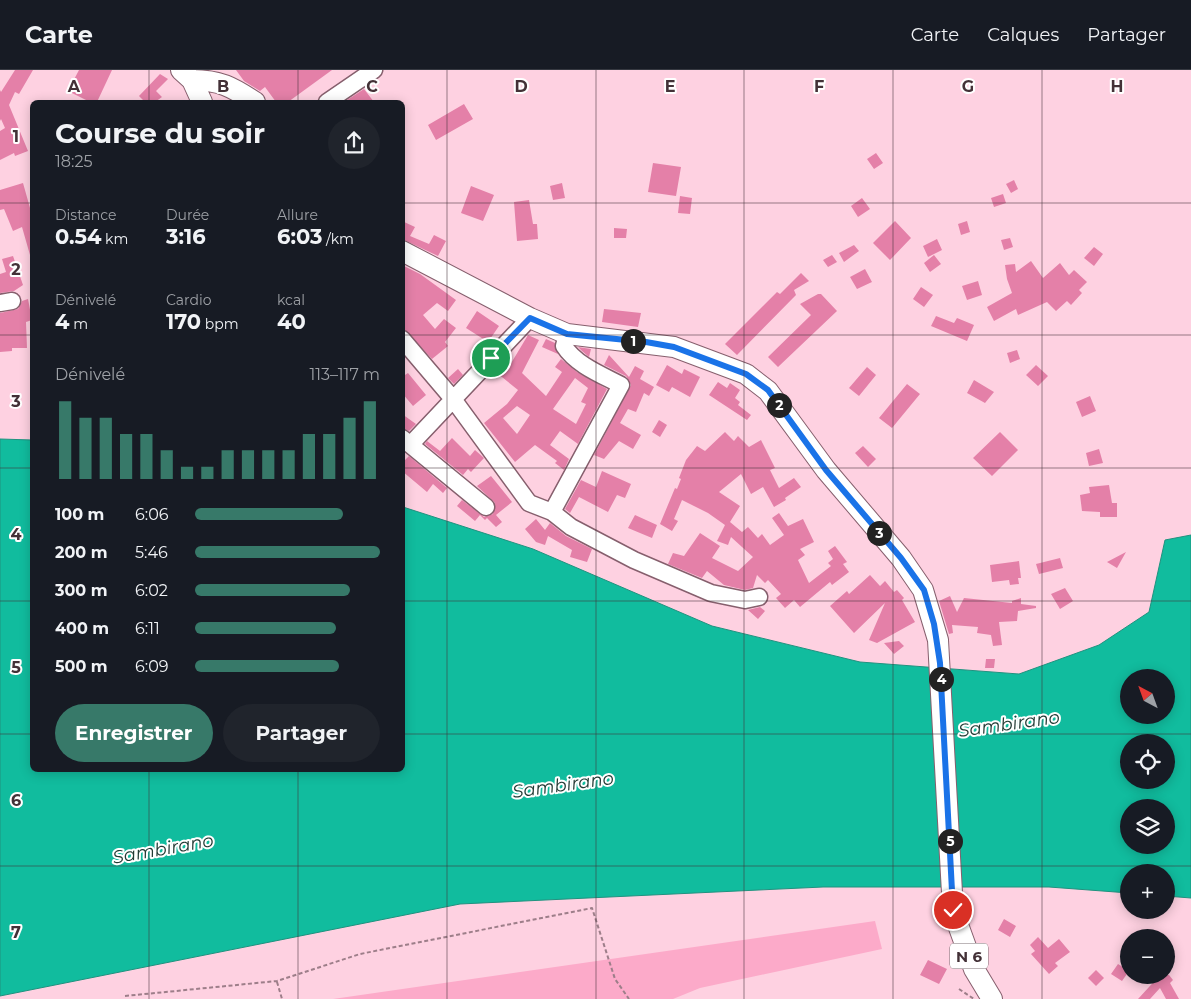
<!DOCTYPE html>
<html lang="fr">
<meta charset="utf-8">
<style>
body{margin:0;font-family:Montserrat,sans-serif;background:#20242c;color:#f1f3f6;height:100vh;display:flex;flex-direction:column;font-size:19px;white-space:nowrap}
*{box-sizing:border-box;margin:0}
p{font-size:16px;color:#9ea1a6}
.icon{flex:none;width:28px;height:28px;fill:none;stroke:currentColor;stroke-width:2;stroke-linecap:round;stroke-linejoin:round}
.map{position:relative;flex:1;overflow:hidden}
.drawer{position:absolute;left:30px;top:30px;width:375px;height:672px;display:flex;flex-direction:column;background:#171b24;border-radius:8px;box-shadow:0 2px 12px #0003}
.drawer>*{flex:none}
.needle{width:32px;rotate:319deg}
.controls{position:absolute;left:1120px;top:599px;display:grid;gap:10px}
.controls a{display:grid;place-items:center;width:55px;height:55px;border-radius:50%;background:#171b24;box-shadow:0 2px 12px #0003;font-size:25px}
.pin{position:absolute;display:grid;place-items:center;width:42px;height:42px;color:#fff;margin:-21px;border:2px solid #fff;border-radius:50%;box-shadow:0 1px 5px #0007}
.km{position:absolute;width:25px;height:25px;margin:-12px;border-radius:50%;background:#222;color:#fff;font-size:14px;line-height:25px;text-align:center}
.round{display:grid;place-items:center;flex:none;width:52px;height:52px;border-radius:26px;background:#20242c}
.summary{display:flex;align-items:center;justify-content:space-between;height:85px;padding:0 25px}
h1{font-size:28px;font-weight:700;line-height:38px}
.figures{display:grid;grid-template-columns:repeat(3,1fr);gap:8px;height:85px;padding:5px 25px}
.figures div{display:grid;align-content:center}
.figures b{font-size:21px;font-weight:700}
.figures small{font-size:14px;font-weight:400}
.figures p{font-size:14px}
.chart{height:140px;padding:10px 25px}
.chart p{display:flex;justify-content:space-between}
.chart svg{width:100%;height:90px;margin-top:5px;stroke:#377969;stroke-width:6}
.action{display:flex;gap:10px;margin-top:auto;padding:10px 25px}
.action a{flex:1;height:58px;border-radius:30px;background:#377969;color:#fff;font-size:20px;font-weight:700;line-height:58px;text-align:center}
.action a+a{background:#20242c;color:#f1f3f6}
ul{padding:0 25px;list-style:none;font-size:16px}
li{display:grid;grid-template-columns:80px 60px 1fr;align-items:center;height:38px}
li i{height:12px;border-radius:6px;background:#377969}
header{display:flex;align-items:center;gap:30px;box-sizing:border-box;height:70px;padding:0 25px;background:#171b24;border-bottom:1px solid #363941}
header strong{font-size:24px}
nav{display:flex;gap:28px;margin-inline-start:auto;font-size:18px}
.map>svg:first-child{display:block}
</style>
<header>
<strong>Carte</strong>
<nav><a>Carte</a><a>Calques</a><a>Partager</a></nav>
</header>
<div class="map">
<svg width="1191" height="929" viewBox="0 0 1191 929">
<rect width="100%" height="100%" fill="#fed1e1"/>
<path fill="#fcaac9" d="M 875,851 L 882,879 L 700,918 L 673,929 L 333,929 Z"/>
<path fill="#11bc9e" stroke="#20927f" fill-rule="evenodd" d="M 0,369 L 32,370 L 32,700 L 402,700 L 403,437 L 533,479 L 712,556 L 860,592 L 1019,604 L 1099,575 L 1149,542 L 1165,470 L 1191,465 L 1191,828 L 1166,826 L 1166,802 L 1129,802 L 1129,823 L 1049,817 L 823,817 L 460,834 L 0,926 ZM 1129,608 L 1166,608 L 1166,645 L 1129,645 ZM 1129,672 L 1166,672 L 1166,710 L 1129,710 ZM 1129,738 L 1166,738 L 1166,775 L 1129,775 Z"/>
<path fill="#e480a8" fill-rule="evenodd" d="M 15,0 L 33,0 L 19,24 L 15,22 L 9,35 L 28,81 L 15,86 L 14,83 L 0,90 L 0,61 L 5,58 L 1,49 L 0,51 L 0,20 L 1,22 Z
M 79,0 L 112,0 L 97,32 L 90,32 L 68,21 Z
M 236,0 L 332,0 L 288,32 L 276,32 L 265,17 L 260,21 L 244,11 Z
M 160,4 L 168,9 L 156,21 L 162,27 L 155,32 L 145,32 L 139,26 Z
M 364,19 L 374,32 L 344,32 Z
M 464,34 L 473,49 L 436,70 L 428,55 Z
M 876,83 L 883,93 L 874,99 L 867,89 Z
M 653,93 L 681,97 L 676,126 L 648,122 Z
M 1014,110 L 1018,119 L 1011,123 L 1006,114 Z
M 23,113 L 32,145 L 32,184 L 30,185 L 22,157 L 13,161 L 4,139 L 0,140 L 0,120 Z
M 562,113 L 565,128 L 553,130 L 550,116 Z
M 471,116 L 494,125 L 483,151 L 461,143 Z
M 1003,124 L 1006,133 L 994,137 L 991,128 Z
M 680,126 L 692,128 L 690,144 L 678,143 Z
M 862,128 L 870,139 L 858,147 L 851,136 Z
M 529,130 L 533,154 L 537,154 L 538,169 L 517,171 L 514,132 Z
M 402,151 L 415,157 L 410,166 L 429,174 L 434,165 L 446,171 L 438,186 L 402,169 Z
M 895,151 L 911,168 L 890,190 L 873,173 Z
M 967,151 L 970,162 L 961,165 L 958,154 Z
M 614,158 L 627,159 L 626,168 L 614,168 Z
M 1010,168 L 1013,177 L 1004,180 L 1001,170 Z
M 937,169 L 942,180 L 928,187 L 923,176 Z
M 854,175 L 859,181 L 844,192 L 839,183 Z
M 1094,177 L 1103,184 L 1094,196 L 1084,188 Z
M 832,185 L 837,192 L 828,197 L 823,190 Z
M 934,185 L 941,194 L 930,202 L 924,193 Z
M 13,186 L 23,215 L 14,221 L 0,223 L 0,204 L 6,202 L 2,189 Z
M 1031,191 L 1043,208 L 1060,193 L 1069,205 L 1074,200 L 1087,212 L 1079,220 L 1082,223 L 1071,235 L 1067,231 L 1056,241 L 1047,232 L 1018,245 L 1016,239 L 994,251 L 987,237 L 1012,223 L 1007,209 L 1005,195 L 1015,194 L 1016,202 Z
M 402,195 L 420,204 L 456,230 L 448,241 L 437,233 L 423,245 L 435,259 L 444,249 L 456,258 L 445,272 L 448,276 L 432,289 L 402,257 Z
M 865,199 L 872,212 L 857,219 L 850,207 Z
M 801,203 L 809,211 L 794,220 L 796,225 L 737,285 L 725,274 L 777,222 L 780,224 Z
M 978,211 L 982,225 L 967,230 L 962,216 Z
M 921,217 L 933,225 L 924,237 L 913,229 Z
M 818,224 L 821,224 L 837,241 L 778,297 L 768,287 L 811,245 L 800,234 Z
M 28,229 L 32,250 L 26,252 L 27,278 L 12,278 L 12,281 L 0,282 L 0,243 L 18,239 L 22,231 Z
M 604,239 L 641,243 L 638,257 L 602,252 Z
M 477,241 L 499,256 L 488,272 L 466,258 Z
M 936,246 L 954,253 L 957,248 L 974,255 L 967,271 L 931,256 Z
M 528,265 L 539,270 L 522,303 L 546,326 L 562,302 L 555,297 L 561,289 L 577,302 L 607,319 L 578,374 L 560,361 L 550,375 L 569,389 L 564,400 L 555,393 L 557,391 L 535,375 L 515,392 L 484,353 L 507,334 L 518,320 L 497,303 L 503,291 L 510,295 ZM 575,308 L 588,318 L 581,332 L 586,334 L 576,354 L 553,339 ZM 517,336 L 530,345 L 517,364 L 503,348 Z
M 546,269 L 555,273 L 558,284 L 542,277 Z
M 578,277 L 591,279 L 589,287 L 582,281 Z
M 1017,280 L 1020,289 L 1010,293 L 1007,283 Z
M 609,285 L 629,307 L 635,296 L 644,301 L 640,309 L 654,317 L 649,326 L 644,323 L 636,342 L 628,339 L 620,353 L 641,365 L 633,379 L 619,371 L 604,389 L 594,385 L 631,315 L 626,306 L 604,295 Z
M 667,295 L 682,304 L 684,299 L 700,307 L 690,327 L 672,317 L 669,322 L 656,315 Z
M 1036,295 L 1048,306 L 1038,316 L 1026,305 Z
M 867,297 L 876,305 L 859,326 L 849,318 Z
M 458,299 L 463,305 L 454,314 L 448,308 Z
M 408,303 L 426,325 L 413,336 L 402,323 L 402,307 Z
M 974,310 L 994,322 L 985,333 L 967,323 Z
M 718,312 L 727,318 L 730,313 L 740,320 L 735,328 L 740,332 L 738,335 L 751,345 L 747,350 L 709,325 Z
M 907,314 L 920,324 L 892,358 L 879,348 Z
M 1090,326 L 1096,341 L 1082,347 L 1076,332 Z
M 402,344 L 416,354 L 409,361 L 402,358 Z
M 659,350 L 667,355 L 660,367 L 652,362 Z
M 725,362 L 734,371 L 738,366 L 749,377 L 761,370 L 775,398 L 770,400 L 779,418 L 794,408 L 801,417 L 785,428 L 786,430 L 774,437 L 763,417 L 751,424 L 741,404 L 719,422 L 740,436 L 730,452 L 742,462 L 748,457 L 758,468 L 762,464 L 770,475 L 784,465 L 772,448 L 779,443 L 788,456 L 803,449 L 814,472 L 800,479 L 805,485 L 798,490 L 809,513 L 831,496 L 828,493 L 833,489 L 828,481 L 835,476 L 847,492 L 843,494 L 849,502 L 832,515 L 830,512 L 800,537 L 794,530 L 785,538 L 776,528 L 781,524 L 768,510 L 765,513 L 757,505 L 753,518 L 745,520 L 724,515 L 707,501 L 702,508 L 668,494 L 673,483 L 684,486 L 700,463 L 720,476 L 712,488 L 738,501 L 753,487 L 731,467 L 728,475 L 717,471 L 725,455 L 708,443 L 682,430 L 674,449 L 678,451 L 672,461 L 660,454 L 675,418 L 677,419 L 681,409 L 679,408 L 686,390 L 697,376 L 705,381 Z
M 1000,362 L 1018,380 L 992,406 L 973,388 Z
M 452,368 L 470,386 L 475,380 L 484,388 L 471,402 L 468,399 L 463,405 L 425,374 L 427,371 L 440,381 Z
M 863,376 L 876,389 L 868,397 L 855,383 Z
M 1099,379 L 1103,393 L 1089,396 L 1086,383 Z
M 409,386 L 447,418 L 443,423 L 433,414 L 427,422 L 402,401 L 402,393 Z
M 602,401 L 631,414 L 625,428 L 617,425 L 608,442 L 579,427 L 570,443 L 565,439 L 581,410 L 596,417 Z
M 491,406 L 512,432 L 496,445 L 502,452 L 496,457 L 487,448 L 485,450 L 480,445 L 475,451 L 457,436 L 462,430 L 484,447 L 493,444 L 495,433 L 477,416 Z
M 1109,415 L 1112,433 L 1117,433 L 1117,447 L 1100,447 L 1100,442 L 1082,441 L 1080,425 L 1090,423 L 1089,417 Z
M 635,445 L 657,455 L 652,468 L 628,458 Z
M 536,449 L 545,460 L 550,453 L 566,466 L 592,479 L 587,492 L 570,487 L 572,480 L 548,466 L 545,475 L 536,472 L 525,459 Z
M 1126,482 L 1117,498 L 1107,492 Z
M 1060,488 L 1063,498 L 1039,504 L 1036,494 Z
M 1019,491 L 1021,508 L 1018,508 L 1019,514 L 1010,515 L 1009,510 L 992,512 L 990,495 Z
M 870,505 L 880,516 L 885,511 L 894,522 L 897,520 L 904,528 L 902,530 L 915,552 L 877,573 L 869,570 L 885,533 L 854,563 L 830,536 L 847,521 L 849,524 Z
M 1065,518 L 1073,531 L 1060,539 L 1051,524 Z
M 950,526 L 957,542 L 964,528 L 1012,533 L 1012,531 L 1021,528 L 1021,534 L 1036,536 L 1036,538 L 1018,541 L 1017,551 L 999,552 L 1002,575 L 993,576 L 991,565 L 977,563 L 978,557 L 952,555 L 953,563 L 949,564 L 939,531 Z
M 760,537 L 765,541 L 758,549 L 748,540 Z
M 899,571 L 904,576 L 894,584 L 884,573 Z
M 986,589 L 995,589 L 994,598 L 985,598 Z
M 1004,849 L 1016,856 L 1010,867 L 998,860 Z
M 1038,867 L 1048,878 L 1059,869 L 1070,882 L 1055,893 L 1058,896 L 1049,904 L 1031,884 L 1035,881 L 1030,875 Z
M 928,890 L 947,899 L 939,914 L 920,905 Z
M 1118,894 L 1129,901 L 1122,911 L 1111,904 Z
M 1096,900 L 1104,908 L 1096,916 L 1088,908 Z
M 1160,905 L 1169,905 L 1173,910 L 1170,913 L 1179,929 L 1166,929 L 1160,918 L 1150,929 L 1138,929 Z"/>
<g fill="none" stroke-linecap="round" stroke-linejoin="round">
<defs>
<path id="minor" d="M 327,32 L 374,0
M 0,233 L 12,231
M 402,269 L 453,329 L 529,433 L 552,442 L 621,315 C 602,305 576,295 564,276 L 567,264
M 402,368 L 486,437
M 411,374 L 530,248
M 552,442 L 571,457 L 634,490 L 711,523 L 745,530 L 759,527"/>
<path id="major" d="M 181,0 L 192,10 L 202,32
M 192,10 C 220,10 232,17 255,32
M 402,181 L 530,248 L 567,264 L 674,277 L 746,304 L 768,321 L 826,400 L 901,488 L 923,520 L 938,570 L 953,841 L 974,899 L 992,929"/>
</defs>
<use href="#minor" stroke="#865f6d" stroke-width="19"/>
<use href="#major" stroke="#865f6d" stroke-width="22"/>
<path stroke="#9d7e89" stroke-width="2" stroke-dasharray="4 2.5" stroke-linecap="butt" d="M 277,912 L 282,929
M 959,919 L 974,929
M 125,926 L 277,911 L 360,884 L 592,838 L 615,909 L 629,929"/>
<use href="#minor" stroke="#fff" stroke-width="16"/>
<use href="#major" stroke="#fff" stroke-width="20"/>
</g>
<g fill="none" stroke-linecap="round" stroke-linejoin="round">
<defs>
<path id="route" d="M 491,288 L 530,248 L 567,264 L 646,272 L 674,277 L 746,304 L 768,320 L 826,400 L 901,488 L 924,520 L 934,554 L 940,593 L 953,840"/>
</defs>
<use href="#route" stroke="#fff" stroke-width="10"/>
<use href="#route" stroke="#1a73e8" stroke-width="6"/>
</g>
<path fill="none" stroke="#433137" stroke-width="1" stroke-opacity="0.55" d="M 149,0 L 149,32M 298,0 L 298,32M 447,0 L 447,929M 596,0 L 596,929M 744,0 L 744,929M 893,0 L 893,929M 1042,0 L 1042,929M 0,133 L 32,133M 402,133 L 1191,133M 0,265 L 32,265M 402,265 L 1191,265M 0,398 L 32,398M 402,398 L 1191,398M 0,531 L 32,531M 402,531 L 1191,531M 0,664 L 32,664M 402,664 L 1191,664M 149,700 L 149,929M 298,700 L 298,929M 0,796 L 1191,796"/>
<g text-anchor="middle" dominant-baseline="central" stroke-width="4" stroke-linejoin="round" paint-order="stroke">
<rect fill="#fff" stroke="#7b6f73" stroke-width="1" x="950" y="873.5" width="38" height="25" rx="4"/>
<g font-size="15" font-weight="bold" fill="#433137">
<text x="969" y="886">N 6</text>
</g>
<g font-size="18" font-style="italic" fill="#223a34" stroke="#fff">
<text transform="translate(1009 654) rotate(-8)">Sambirano</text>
<text transform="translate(563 715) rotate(-8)">Sambirano</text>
<text transform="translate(163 779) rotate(-10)">Sambirano</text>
</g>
</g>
<g font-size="16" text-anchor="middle" font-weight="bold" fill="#433137" stroke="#fff" stroke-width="4" stroke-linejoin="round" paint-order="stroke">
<text x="74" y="22">A</text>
<text x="223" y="22">B</text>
<text x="372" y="22">C</text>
<text x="521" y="22">D</text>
<text x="670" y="22">E</text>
<text x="819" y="22">F</text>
<text x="968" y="22">G</text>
<text x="1117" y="22">H</text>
<text x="16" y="72">1</text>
<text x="16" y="205">2</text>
<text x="16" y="337">3</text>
<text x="16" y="470">4</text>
<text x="16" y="603">5</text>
<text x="16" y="736">6</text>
<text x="16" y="868">7</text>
</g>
</svg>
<div class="controls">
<a><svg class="needle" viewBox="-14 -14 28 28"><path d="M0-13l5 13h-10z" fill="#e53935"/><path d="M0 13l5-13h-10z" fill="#9ea1a6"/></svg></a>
<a><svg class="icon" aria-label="locate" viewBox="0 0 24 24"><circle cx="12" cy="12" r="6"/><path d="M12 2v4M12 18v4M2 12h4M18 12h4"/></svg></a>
<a><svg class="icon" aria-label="layers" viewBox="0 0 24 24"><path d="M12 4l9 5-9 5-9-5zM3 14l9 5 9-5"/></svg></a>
<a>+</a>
<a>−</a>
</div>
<div class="pin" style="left:491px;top:288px;background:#1e9e55"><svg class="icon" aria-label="arrive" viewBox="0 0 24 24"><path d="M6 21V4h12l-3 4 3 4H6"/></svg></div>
<div class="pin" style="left:953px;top:840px;background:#d93025"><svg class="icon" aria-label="check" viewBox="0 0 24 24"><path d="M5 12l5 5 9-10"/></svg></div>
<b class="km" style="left:633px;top:271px">1</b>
<b class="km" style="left:779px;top:335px">2</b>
<b class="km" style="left:879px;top:463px">3</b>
<b class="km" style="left:941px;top:609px">4</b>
<b class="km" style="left:950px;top:771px">5</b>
<section class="drawer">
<div class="summary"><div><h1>Course du soir</h1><p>18:25</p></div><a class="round"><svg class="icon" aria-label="share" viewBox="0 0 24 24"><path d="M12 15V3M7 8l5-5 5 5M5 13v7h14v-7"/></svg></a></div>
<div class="figures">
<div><p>Distance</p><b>0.54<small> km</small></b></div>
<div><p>Durée</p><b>3:16</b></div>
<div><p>Allure</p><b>6:03<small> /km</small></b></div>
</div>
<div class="figures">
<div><p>Dénivelé</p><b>4<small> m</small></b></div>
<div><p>Cardio</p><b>170<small> bpm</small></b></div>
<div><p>kcal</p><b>40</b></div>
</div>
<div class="chart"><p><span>Dénivelé</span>113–117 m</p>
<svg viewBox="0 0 160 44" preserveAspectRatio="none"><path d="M5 44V6M15 44V14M25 44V14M35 44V22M45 44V22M55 44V30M65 44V38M75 44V38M85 44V30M95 44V30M105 44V30M115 44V30M125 44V22M135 44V22M145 44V14M155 44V6"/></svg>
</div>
<ul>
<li><b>100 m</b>6:06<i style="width:80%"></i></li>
<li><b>200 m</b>5:46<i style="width:100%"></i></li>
<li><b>300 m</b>6:02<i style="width:84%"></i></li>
<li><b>400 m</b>6:11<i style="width:76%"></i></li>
<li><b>500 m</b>6:09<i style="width:78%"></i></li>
</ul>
<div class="action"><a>Enregistrer</a><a>Partager</a></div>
</section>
</div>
